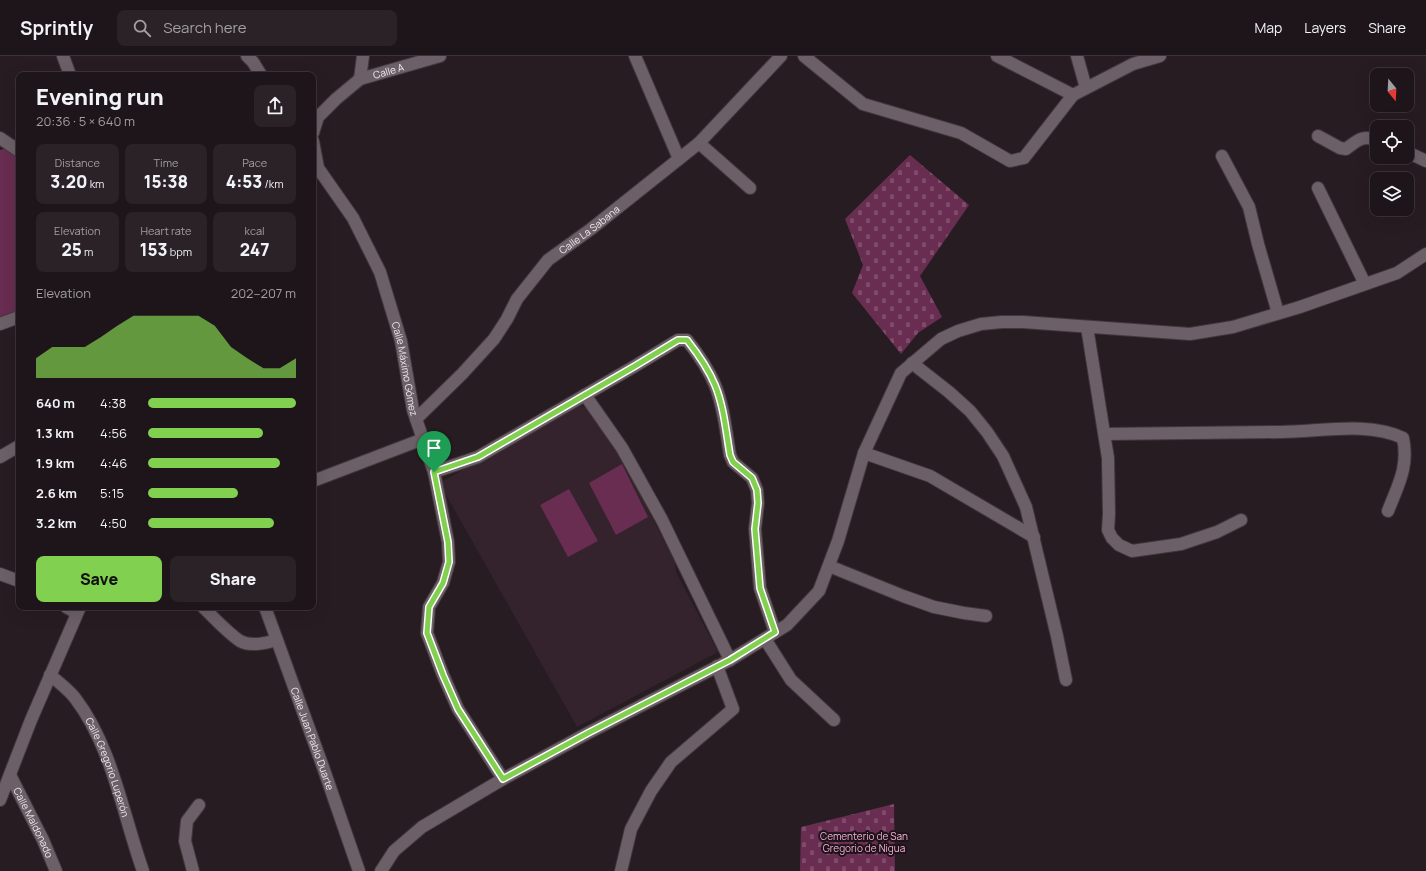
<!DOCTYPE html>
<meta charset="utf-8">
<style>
body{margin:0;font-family:Manrope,sans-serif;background:#2a2227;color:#f1f3f6;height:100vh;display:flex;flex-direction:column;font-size:15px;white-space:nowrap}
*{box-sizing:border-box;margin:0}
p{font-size:13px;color:#a09fa2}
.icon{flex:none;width:22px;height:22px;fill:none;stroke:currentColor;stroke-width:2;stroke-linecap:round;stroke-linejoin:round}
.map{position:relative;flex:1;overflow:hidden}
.drawer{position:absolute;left:16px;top:16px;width:300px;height:538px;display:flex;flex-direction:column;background:#1d151a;border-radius:8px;box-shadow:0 4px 16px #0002,0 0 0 1px #3b3439}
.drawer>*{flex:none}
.needle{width:26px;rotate:162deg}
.tools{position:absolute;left:1370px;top:12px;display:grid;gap:8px}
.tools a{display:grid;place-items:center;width:44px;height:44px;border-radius:8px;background:#1d151a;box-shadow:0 4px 16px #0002,0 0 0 1px #3b3439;font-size:20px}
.pin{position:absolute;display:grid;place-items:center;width:34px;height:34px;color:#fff;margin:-41px -17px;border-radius:50% 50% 50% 0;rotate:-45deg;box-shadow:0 0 4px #0007}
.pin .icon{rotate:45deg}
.round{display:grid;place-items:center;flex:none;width:42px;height:42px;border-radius:8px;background:#2a2227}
.headline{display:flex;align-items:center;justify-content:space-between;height:68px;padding:0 20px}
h1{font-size:22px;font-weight:800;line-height:30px}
.figures{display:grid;grid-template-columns:repeat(3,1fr);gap:6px;height:68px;padding:4px 20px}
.figures div{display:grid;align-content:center;border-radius:8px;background:#2a2227;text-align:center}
.figures b{font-size:17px;font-weight:800}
.figures small{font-size:11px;font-weight:400}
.figures p{font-size:11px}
.chart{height:112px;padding:8px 20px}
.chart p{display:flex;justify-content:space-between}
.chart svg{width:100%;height:72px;margin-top:4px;fill:#82d04f;opacity:.7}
.action{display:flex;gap:8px;margin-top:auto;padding:8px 20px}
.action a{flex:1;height:46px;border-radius:8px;background:#82d04f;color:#111;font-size:16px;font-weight:800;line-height:46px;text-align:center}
.action a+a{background:#2a2227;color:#f1f3f6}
ul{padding:0 20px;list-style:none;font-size:13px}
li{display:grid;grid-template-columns:64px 48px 1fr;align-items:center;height:30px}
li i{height:10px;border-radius:5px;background:#82d04f}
header{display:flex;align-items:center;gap:24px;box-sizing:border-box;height:56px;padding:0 20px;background:#1d151a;border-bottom:1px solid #3b3439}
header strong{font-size:19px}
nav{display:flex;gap:22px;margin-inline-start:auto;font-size:14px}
.search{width:280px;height:36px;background:#2a2227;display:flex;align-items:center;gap:10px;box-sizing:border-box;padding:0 14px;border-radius:8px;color:#a09fa2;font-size:15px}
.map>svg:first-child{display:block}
</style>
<header>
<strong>Sprintly</strong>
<div class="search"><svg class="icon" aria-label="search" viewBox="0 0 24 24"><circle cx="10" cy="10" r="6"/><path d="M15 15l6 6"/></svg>Search here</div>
<nav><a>Map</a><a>Layers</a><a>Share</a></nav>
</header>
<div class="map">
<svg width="1426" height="815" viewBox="0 0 1426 815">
<defs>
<pattern id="cemetery-stones" width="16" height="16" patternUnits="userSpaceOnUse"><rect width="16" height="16" fill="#682d51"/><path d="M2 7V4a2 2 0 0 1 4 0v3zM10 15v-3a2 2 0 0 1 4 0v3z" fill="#7e4b6a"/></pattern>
</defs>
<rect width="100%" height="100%" fill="#271c22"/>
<path fill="#34222c" d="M 578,350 L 587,351 L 621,401 L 675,506 L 676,516 L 718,596 L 577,671 L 445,437 L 441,426 Z"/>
<path fill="url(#cemetery-stones)" d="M 910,99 L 969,149 L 920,220 L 942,261 L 918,277 L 901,298 L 852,237 L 863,209 L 845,163 Z
M 894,748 L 895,815 L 800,815 L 801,771 Z"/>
<path fill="#682d51" d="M 9,91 L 19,99 L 19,255 L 0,261 L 0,94 Z
M 622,408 L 648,461 L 616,479 L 589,427 Z
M 569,433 L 598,485 L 568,501 L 540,449 Z"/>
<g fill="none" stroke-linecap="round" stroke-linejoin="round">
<defs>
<g id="minor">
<path d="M 63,0 L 70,19"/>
<path d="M 247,0 L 253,6 L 261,19"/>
<path d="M 635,0 L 679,103"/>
<path d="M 804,0 L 863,48 L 961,77 L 1010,105 L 1024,102 L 1073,39 L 1133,8 L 1160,0"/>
<path d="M 997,0 L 1073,39"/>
<path d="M 1077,0 L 1086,32"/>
<path d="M 360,23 L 363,0"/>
<path id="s1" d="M 313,77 L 318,61 L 336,43 L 360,23 L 440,0"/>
<path d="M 1318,80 L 1340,92 L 1346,93 C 1358,84 1362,79 1377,84"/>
<path d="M 0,82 L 19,95"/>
<path id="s2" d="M 313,85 L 318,112 L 353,162 L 380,216 L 401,285 L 413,354 L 434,416 L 448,486 L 449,506 L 443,527 L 429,551 L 427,577 L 443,619 L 458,653 L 503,723"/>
<path d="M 699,87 L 750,132"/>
<path d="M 1407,96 L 1426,105"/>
<path d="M 1222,100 L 1249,151 L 1258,188 L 1278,257"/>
<path d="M 1318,132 L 1365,228"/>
<path d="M 0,268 L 19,261"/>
<path d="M 1087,271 L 1108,402 L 1109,458 L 1108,474 L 1112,482 L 1119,489 L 1132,495 L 1181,488 L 1217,476 L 1241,464"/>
<path d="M 912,307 L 949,336 L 970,355 L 987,376 L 1003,400 L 1026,451 L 1057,580 L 1066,624"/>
<path d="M 585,339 L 622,392 L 662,464 L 730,604"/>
<path id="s3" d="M 416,363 L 462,318 L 494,283 L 507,263 L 517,243 L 548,204 L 591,173 L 699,87 L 781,0"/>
<path d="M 1105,378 C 1163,377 1222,377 1281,376 C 1319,376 1368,365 1403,382 C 1409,411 1398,429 1388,455"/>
<path d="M 864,397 L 930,420 L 1034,481"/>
<path d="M 0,401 L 19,390"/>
<path d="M 434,416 L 478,401 L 635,310 L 678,284 L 687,284 C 698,298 708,312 715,329 C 724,351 726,376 730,399 L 733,406 L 752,422 L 757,434 L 758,447 L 755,473 L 760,532 L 775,576"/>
<path d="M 313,425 L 423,383"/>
<path d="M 829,510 L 903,540 L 934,551 L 964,557 L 986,560"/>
<path d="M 0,518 L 19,525"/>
<path d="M 66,551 L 77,557"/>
<path d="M 203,551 C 213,561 228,577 240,585 C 251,591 266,587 277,584"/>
<path id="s4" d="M 265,551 L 323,711 L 359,815"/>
<path d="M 765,583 L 791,624 L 834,664"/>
<path id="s5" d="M 50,619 C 58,626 68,633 75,642 C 112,690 123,759 143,815"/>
<path id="s6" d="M 10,719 L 43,784 L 56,815"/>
<path d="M 0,744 L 31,664 L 80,551"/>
<path d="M 193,815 L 185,785 L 187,765 L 199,749"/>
<path d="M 381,815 L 394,795 L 422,771 L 503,723 L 588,677 L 730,604 L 787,569 L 819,535 L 838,485 L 864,397 L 901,317 L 941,283 L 958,275 L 981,268 L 1002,266 L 1023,266 L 1190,278 L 1233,271 L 1300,251 L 1397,217 L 1426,198"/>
<path d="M 621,815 L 631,773 L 651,735 L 671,706 L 733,653 L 717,610"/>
</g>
</defs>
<use href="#minor" stroke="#41383c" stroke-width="14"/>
<use href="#minor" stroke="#6d5f67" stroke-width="12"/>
</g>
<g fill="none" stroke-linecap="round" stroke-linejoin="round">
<defs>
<path id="route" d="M 678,284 L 687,284 C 698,298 708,312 715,329 C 724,351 726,376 730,399 L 733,406 L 752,422 L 757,434 L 758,447 L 755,473 L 760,532 L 775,576 L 730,604 L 588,677 L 503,723 L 458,653 L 443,619 L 427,577 L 429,551 L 443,527 L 449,506 L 448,486 L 434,416 L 478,401 L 635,310 Z"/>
</defs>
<use href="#route" stroke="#fff" stroke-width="8"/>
<use href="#route" stroke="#82d04f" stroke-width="5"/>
</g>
<g text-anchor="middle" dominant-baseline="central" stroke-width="4" stroke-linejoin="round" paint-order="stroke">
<g font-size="10" fill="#f0e7eb" stroke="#1d1319">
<text stroke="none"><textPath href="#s1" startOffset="103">Calle A</textPath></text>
<text stroke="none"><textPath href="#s3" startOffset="259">Calle La Sabana</textPath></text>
<text stroke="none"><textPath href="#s2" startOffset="249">Calle Máximo Gómez</textPath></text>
<text stroke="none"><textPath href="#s4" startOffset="140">Calle Juan Pablo Duarte</textPath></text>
<text stroke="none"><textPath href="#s5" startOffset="111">Calle Gregorio Luperón</textPath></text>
<text stroke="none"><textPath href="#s6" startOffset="53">Calle Maldonado</textPath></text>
</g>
<g font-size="10" fill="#f7b2d8" stroke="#1d1319">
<text x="864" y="780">Cementerio de San<tspan x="864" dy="12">Gregorio de Nigua</tspan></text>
</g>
</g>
</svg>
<div class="tools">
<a><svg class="needle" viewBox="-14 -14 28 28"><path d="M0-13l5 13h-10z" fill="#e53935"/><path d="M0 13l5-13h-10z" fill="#a09fa2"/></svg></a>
<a><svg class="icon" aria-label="locate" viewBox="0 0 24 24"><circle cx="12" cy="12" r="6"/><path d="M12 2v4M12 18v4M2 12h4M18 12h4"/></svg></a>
<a><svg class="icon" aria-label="layers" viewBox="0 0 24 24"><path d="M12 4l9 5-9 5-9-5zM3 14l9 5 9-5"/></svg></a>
</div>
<div class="pin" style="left:434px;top:416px;background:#1e9e55"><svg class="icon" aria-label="arrive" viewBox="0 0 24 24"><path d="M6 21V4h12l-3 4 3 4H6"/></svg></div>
<section class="drawer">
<div class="headline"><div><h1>Evening run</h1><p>20:36 · 5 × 640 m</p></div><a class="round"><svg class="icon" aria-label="share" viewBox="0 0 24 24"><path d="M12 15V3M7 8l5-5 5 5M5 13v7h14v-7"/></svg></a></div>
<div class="figures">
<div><p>Distance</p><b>3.20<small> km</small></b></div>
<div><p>Time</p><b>15:38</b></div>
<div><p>Pace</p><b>4:53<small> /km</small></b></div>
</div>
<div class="figures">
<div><p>Elevation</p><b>25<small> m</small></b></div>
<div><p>Heart rate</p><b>153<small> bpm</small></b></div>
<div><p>kcal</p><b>247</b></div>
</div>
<div class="chart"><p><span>Elevation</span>202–207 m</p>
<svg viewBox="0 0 160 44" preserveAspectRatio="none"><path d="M0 44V32L10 25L20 25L30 25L40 19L50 12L60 6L70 6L80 6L90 6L100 6L110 12L120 25L130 32L140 38L150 38L160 32V44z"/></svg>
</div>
<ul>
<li><b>640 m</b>4:38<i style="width:100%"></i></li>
<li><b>1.3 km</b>4:56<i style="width:78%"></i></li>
<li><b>1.9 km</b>4:46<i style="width:89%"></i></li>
<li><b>2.6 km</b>5:15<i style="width:61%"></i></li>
<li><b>3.2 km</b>4:50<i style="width:85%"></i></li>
</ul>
<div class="action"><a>Save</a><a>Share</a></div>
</section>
</div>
